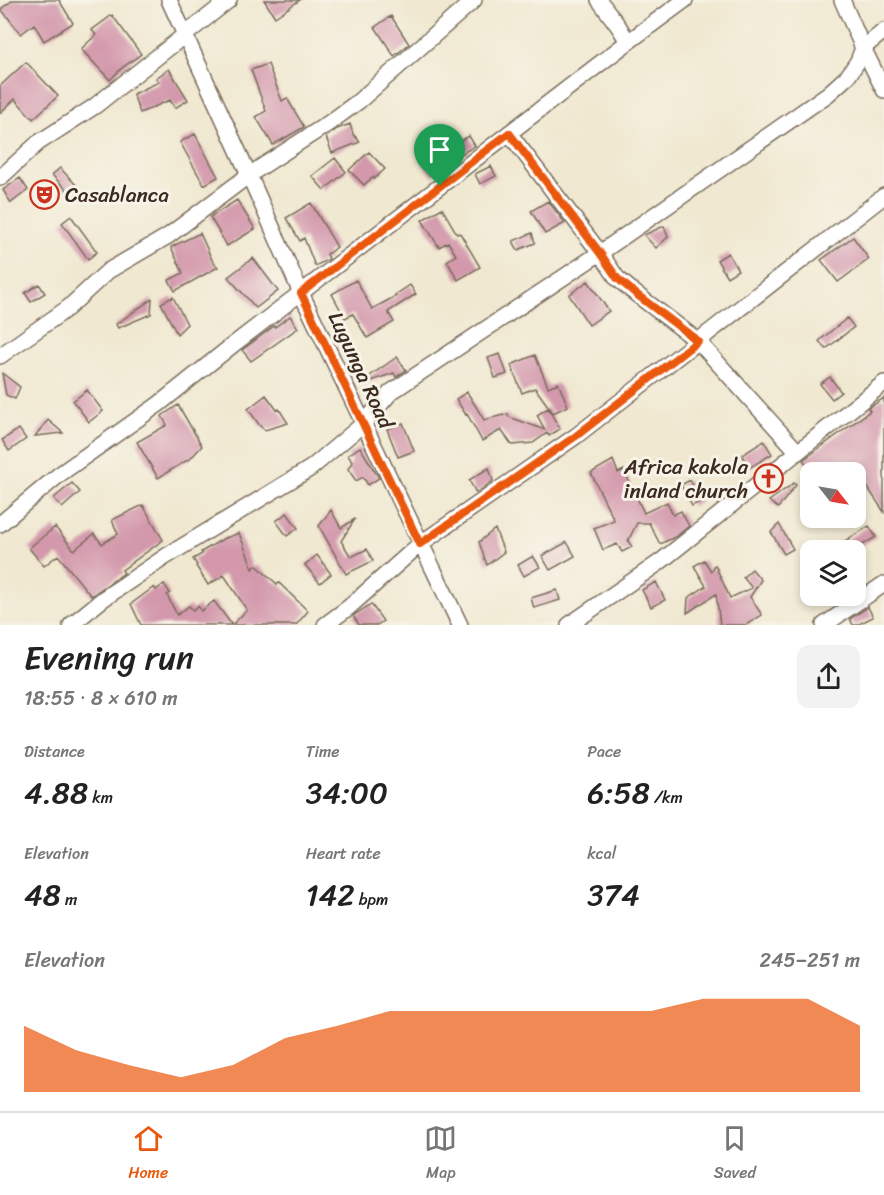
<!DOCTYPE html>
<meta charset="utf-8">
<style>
body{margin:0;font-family:Sriracha,sans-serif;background:#f2f2f2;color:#222;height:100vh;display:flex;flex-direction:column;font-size:22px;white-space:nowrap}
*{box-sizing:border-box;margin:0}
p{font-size:20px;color:#767676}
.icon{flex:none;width:33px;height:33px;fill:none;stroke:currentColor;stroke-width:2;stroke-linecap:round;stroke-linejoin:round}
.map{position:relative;height:625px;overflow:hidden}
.panel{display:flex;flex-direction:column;background:#fff;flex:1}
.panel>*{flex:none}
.needle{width:39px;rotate:121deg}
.buttons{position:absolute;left:800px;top:462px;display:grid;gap:12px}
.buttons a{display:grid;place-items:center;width:66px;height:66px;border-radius:12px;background:#fff;box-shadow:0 3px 9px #0003;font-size:30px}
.pin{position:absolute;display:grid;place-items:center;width:51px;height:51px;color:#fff;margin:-62px -26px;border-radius:50% 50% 50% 0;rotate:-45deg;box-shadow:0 0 6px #0007}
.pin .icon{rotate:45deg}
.round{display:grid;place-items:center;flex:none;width:63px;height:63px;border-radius:12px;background:#f2f2f2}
.headline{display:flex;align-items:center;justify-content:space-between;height:102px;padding:0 24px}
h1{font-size:33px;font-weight:600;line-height:45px}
.stats{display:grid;grid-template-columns:repeat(3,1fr);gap:9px;height:102px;padding:6px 24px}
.stats div{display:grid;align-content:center}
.stats b{font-size:30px;font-weight:600}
.stats small{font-size:16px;font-weight:400}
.stats p{font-size:16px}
.chart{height:168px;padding:12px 24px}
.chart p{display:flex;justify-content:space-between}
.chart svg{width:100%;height:108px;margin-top:6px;fill:#ea580c;opacity:.7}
.dock{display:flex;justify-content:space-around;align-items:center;height:84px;border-top:2px solid #e0e0e0;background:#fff;font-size:16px;color:#767676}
.dock a{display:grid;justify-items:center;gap:3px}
.dock .on{color:#ea580c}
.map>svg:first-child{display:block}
</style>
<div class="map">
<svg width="884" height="625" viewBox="0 0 884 625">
<rect width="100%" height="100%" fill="#f7f3e8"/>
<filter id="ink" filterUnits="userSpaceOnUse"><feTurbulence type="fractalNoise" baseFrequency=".0167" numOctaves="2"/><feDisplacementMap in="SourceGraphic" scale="12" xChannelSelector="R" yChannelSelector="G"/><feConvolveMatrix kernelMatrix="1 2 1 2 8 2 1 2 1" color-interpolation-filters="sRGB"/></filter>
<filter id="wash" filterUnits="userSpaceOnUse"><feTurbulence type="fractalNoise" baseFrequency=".008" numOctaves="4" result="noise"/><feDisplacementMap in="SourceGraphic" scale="24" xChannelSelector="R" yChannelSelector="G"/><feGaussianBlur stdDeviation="1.35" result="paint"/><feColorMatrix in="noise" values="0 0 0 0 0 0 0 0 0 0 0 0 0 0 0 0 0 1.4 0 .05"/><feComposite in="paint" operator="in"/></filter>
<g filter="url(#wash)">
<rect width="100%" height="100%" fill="#f0e8d0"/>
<g id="blocks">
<path fill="#d398ac" d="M 13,0 L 59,0 L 73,23 L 44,41 L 34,24 L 21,34 L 1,9 Z
M 264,0 L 300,0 L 275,17 Z
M 112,15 L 141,54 L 122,68 L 110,80 L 81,49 L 96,35 L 92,30 Z
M 391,16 L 409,44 L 394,56 L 375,27 Z
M 26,62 L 58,96 L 33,119 L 15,99 L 0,113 L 0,86 Z
M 268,64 L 282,101 L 287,98 L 304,127 L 273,145 L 256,117 L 266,111 L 251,70 Z
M 169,69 L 188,100 L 175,108 L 170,100 L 140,113 L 133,94 L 159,82 L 156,78 Z
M 350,124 L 353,134 L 360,142 L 332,153 L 326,137 L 337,129 Z
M 195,134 L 218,177 L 204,185 L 180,142 Z
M 469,136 L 475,146 L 456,157 L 432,175 L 423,164 L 440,151 L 441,153 Z
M 369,152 L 385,169 L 374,179 L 373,177 L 364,185 L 349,170 Z
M 335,158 L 346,172 L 324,190 L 312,176 Z
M 491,166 L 496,176 L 480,184 L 475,174 Z
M 60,168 L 79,188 L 72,195 L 52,175 Z
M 20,178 L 28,190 L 11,203 L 3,190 Z
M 237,200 L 255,229 L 227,246 L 210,217 Z
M 548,201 L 565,223 L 545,234 L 531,211 Z
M 311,203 L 337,247 L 327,254 L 329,259 L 315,266 L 304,238 L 300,241 L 286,218 Z
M 442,208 L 457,234 L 460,233 L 480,267 L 458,280 L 447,261 L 456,255 L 448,242 L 439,247 L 422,220 Z
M 71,216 L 97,252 L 88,259 L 62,223 Z
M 664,226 L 668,237 L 656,248 L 644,235 Z
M 200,233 L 213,262 L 218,267 L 175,291 L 169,280 L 183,273 L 171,247 Z
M 532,233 L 535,243 L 518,250 L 513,241 Z
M 853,237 L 869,259 L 838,282 L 821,260 Z
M 728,253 L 738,270 L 727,277 L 717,260 Z
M 253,258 L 278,291 L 256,308 L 228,277 Z
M 356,280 L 372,309 L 396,296 L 395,295 L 410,285 L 416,294 L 388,312 L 394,322 L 367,338 L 353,314 L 345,318 L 332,294 Z
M 588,281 L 609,311 L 589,325 L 569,295 Z
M 39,284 L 45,293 L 31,302 L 25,293 Z
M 173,297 L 187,324 L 177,334 L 161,303 Z
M 152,299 L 151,314 L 118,328 L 116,324 Z
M 290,316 L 298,328 L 251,361 L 242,350 L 274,326 L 275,327 Z
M 847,318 L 854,327 L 826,349 L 819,341 Z
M 500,354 L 507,374 L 495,378 L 488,358 Z
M 535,355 L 548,387 L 558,383 L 568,406 L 553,413 L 535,388 L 522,393 L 511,365 Z
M 397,357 L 406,370 L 396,377 L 394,373 L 365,383 L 364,380 Z
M 2,373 L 20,387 L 15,399 L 6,395 Z
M 830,377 L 841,392 L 832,399 L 820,384 Z
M 87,390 L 103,411 L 89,422 L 73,401 Z
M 467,392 L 484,420 L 508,414 L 509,417 L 545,430 L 537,415 L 548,408 L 560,429 L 549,436 L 547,433 L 533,443 L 512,445 L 501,430 L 482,441 L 467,414 L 466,415 L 456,399 Z
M 266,395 L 277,410 L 279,409 L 288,423 L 265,430 L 260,426 L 248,409 Z
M 884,398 L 884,512 L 852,464 L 842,472 L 813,472 L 803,460 L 870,411 L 868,408 Z
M 178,405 L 202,446 L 191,458 L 158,478 L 137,442 L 167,425 L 162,416 Z
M 48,420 L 63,433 L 35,436 Z
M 403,423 L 414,451 L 398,457 L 387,429 Z
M 19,429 L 26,439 L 9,451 L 2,440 Z
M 764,441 L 772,454 L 749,468 L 742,455 Z
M 360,447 L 379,478 L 368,485 L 363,477 L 356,481 L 348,469 L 352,462 L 348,455 Z
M 613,460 L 618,473 L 624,470 L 644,513 L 667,502 L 673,515 L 681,511 L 689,526 L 677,536 L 660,544 L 649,523 L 637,523 L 628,541 L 632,547 L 622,552 L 617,544 L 603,550 L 594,528 L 614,520 L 591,473 Z
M 489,468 L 493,481 L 476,493 L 469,480 Z
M 690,480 L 701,501 L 692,506 L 681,485 Z
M 72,483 L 80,492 L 62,508 L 54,498 Z
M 794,483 L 796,485 L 778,508 L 769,501 Z
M 143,505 L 163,540 L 122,570 L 124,573 L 91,596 L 58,555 L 44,566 L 29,548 L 55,527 L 74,550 L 94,534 L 102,544 L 118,534 L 112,520 Z
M 331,510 L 341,528 L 355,519 L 341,541 L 351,557 L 367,549 L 373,561 L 346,574 L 319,526 Z
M 287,513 L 298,528 L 287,536 L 276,521 Z
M 779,524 L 793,549 L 784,554 L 771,532 Z
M 869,526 L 876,537 L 854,550 L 830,550 Z
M 495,529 L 504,552 L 487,565 L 479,542 Z
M 239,533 L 253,569 L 256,565 L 277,584 L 279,583 L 308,611 L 296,625 L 141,625 L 131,604 L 154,587 L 156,590 L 164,584 L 170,593 L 167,595 L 177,615 L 189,606 L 193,610 L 198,606 L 201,611 L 214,601 L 232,625 L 247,610 L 224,575 L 208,585 L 196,566 L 197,565 L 193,559 L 202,554 L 201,552 L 226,537 L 226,538 Z
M 567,542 L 575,556 L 550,570 L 542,556 Z
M 317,555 L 331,574 L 320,583 L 305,565 Z
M 533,556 L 540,567 L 524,576 L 518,565 Z
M 704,560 L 711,571 L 713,570 L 713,566 L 715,565 L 730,598 L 752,588 L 743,577 L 752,569 L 761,580 L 750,597 L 762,615 L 746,625 L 720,625 L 716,594 L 687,613 L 688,598 L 706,586 L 694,566 Z
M 656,582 L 665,600 L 651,607 L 642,590 Z
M 557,590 L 560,600 L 534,608 L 531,598 Z
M 371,604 L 383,621 L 377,625 L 359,625 L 353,616 Z
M 868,607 L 873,617 L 857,625 L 853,625 L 850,619 Z"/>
</g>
</g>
<g filter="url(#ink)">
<use href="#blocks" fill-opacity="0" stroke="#7a6c5c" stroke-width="1.5"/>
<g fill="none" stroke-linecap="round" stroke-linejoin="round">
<defs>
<path id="minor" d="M 169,0 L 249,175 L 301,293 L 460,625
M 599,0 L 619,27 L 628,42 L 685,0
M 842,0 L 863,48 L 884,90
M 509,133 L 600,253 L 617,278 L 636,294 L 698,341 L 797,451
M 0,178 L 38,143 L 95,106 L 229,0
M 0,356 L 68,308 L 108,271 L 168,236 L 249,175 L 329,123 L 359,101 L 474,0
M 0,524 L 60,474 L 159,404 L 234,344 L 628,42
M 71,625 L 103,599 L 165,557 L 311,468 L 363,424 L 391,392 L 600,253 L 828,94 L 848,76 L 858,61 L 863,48 L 884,31
M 325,625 L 348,608 L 420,544 L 576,436 L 884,196
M 569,625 L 660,562 L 884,383
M 824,625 L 884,584"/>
</defs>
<use href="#minor" stroke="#7a6c5c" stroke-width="18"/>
<use href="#minor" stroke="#fff" stroke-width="15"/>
</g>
</g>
<g fill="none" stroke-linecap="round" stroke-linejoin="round" filter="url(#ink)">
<defs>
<path id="route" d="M 509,133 L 600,253 L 617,278 L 636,294 L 698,341 L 576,436 L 420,544 L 301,293 Z"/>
</defs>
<use href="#route" stroke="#fff" stroke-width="12"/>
<use href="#route" stroke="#ea580c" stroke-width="8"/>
</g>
<defs>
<symbol id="theatre-ring" viewBox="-11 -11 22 22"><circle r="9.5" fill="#f7f3e8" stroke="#c8321e" stroke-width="1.5"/><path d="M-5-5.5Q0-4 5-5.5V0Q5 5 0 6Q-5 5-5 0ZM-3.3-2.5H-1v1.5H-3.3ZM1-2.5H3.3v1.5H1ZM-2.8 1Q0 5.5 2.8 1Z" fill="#c8321e"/></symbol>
<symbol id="church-ring" viewBox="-11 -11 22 22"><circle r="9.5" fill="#f7f3e8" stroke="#c8321e" stroke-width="1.5"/><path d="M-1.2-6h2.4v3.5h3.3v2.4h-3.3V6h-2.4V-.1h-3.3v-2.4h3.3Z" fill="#c8321e"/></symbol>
</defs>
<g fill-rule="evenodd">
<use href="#theatre-ring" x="28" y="178" width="33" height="33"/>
<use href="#church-ring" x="752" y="462" width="33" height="33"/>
</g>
<g text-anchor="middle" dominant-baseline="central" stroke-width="6" stroke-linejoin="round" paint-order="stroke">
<g font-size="21" fill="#3b2a1e" stroke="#f7f3e8" text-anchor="start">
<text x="65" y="195">Casablanca</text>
<text x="748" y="467" text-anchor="end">Africa kakola<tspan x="748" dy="24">inland church</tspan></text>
</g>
<g font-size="21" fill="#3b2a1e" stroke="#f7f3e8">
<text transform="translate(361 370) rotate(65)">Lugunga Road</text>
</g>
</g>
</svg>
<div class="buttons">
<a><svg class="needle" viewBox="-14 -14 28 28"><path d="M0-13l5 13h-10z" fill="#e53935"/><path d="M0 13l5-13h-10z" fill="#767676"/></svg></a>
<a><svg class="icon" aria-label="layers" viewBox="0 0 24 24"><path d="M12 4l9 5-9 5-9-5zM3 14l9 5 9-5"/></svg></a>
</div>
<div class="pin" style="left:440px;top:186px;background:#1e9e55"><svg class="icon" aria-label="arrive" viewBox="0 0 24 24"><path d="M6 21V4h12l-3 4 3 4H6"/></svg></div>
</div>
<section class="panel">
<div class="headline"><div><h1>Evening run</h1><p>18:55 · 8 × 610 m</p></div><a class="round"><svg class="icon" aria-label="share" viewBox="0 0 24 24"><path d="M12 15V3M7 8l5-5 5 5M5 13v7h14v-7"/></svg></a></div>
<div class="stats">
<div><p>Distance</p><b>4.88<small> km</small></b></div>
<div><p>Time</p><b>34:00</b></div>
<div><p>Pace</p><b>6:58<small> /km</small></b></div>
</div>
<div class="stats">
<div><p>Elevation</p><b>48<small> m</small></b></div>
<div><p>Heart rate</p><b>142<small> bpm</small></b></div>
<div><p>kcal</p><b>374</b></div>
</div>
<div class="chart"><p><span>Elevation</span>245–251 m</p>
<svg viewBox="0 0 160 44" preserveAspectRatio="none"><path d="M0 44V17L10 27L20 33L30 38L40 33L50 22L60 17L70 11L80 11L90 11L100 11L110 11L120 11L130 6L140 6L150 6L160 17V44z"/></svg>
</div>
</section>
<nav class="dock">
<a class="on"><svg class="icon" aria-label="home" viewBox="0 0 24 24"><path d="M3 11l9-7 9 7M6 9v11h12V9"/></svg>Home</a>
<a><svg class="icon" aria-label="map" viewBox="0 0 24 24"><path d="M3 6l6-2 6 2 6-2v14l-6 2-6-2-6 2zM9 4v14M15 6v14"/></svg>Map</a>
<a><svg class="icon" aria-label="saved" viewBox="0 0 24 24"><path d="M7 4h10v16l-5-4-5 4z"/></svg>Saved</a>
</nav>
